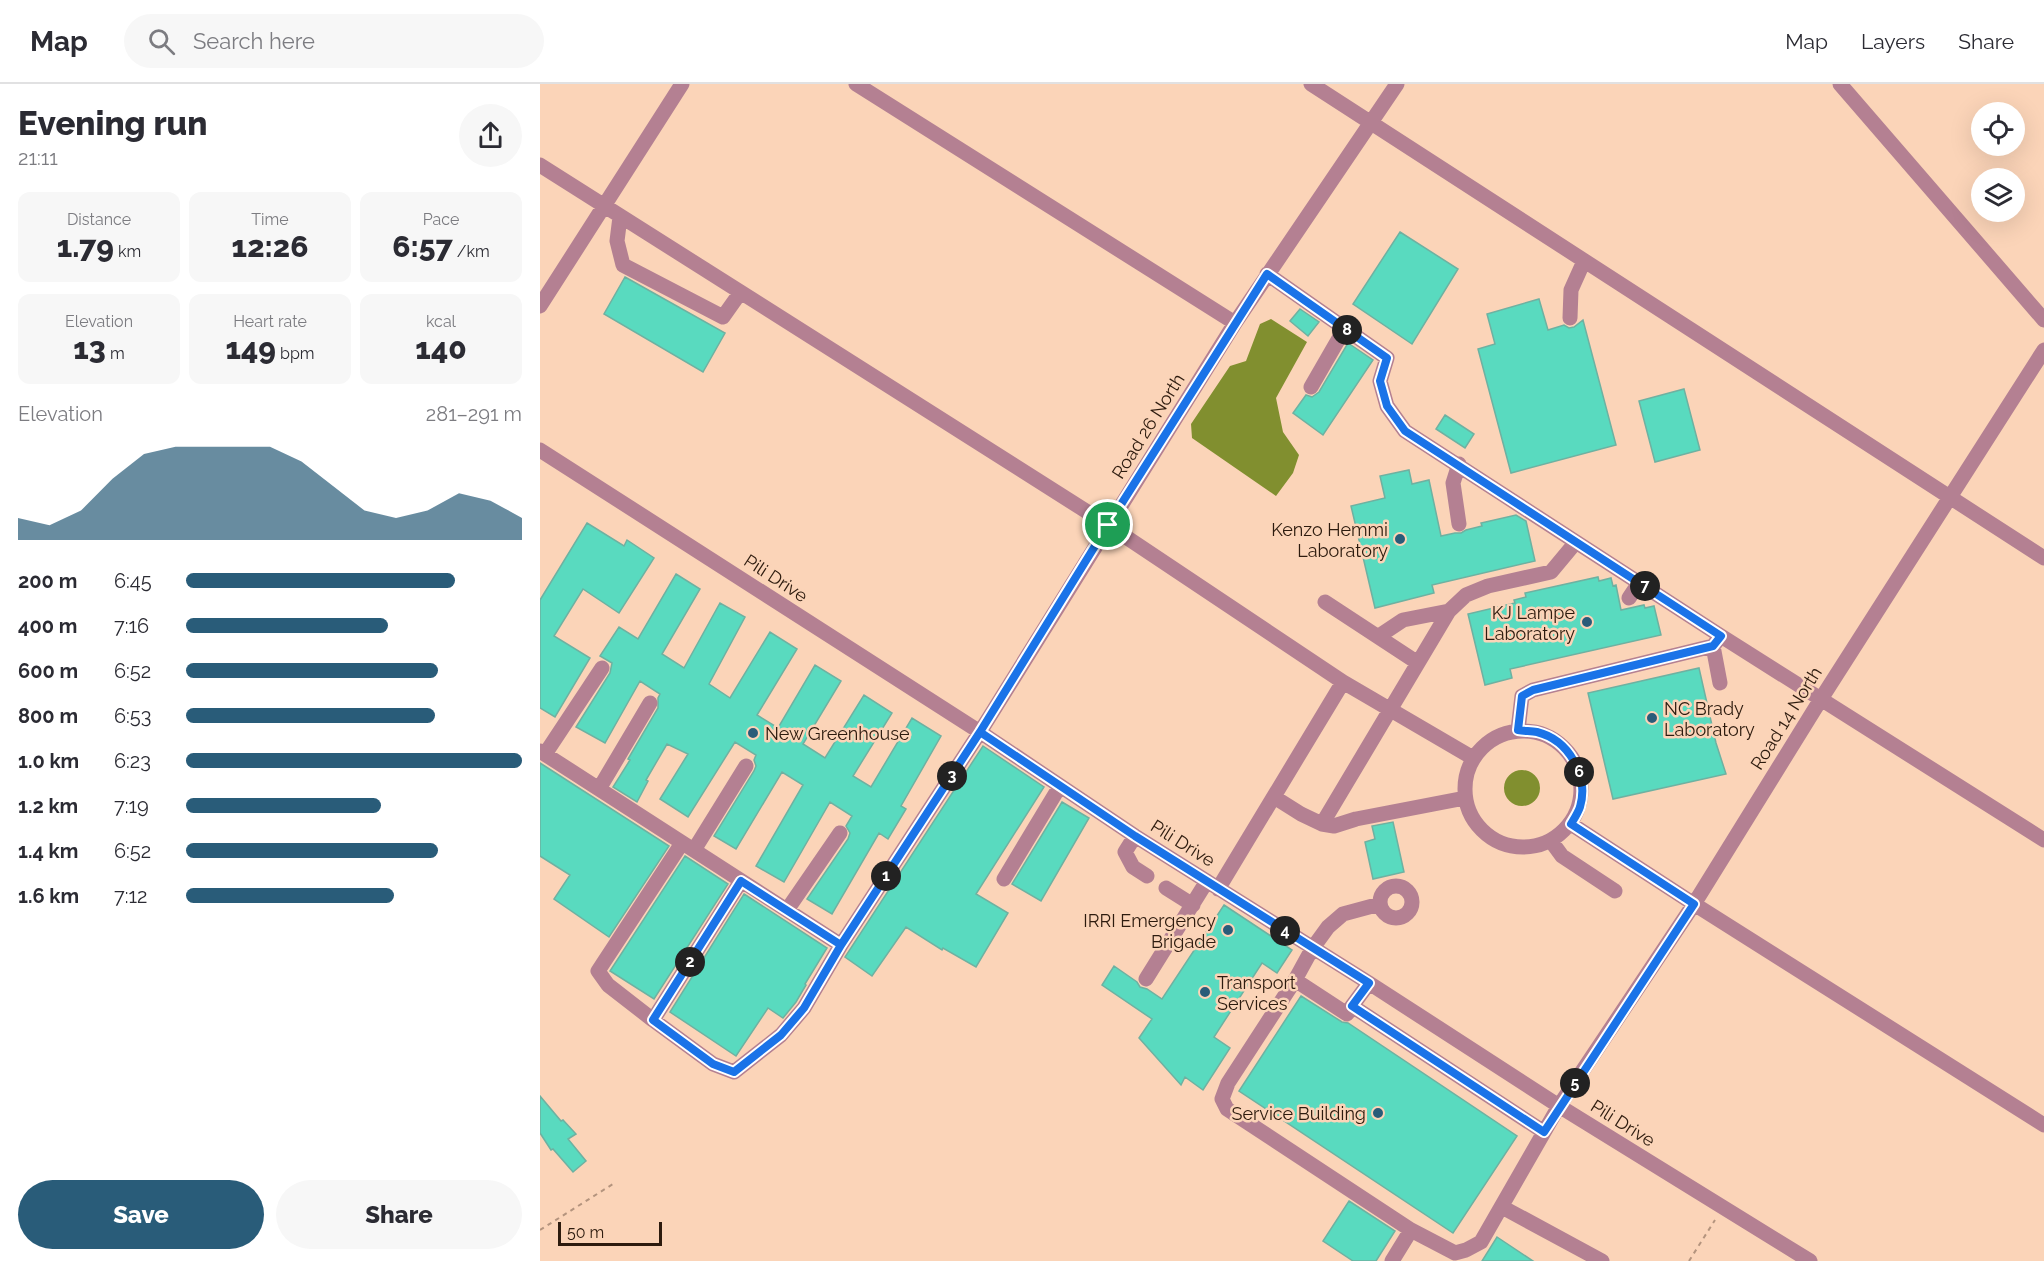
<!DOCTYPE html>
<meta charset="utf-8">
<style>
body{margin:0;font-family:Raleway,sans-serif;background:#f7f7f7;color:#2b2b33;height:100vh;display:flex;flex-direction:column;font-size:22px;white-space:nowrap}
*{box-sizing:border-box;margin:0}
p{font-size:20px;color:#7c7c81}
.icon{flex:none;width:33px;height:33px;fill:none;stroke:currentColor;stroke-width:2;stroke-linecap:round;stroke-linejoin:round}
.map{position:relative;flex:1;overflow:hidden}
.side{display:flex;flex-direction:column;background:#fff;width:540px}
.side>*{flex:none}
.buttons{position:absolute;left:1431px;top:18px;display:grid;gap:12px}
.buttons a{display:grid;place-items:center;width:54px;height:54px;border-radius:50%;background:#fff;box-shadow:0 6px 24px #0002;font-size:30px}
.scale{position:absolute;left:18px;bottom:15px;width:104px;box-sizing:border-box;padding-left:6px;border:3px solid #2d1b0e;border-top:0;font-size:16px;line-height:21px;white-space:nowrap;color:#2d1b0e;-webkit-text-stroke:4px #fbd4b8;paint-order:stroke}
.pin{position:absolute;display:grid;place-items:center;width:51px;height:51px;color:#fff;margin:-26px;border:3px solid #fff;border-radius:50%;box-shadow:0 2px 6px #0007}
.km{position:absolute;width:30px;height:30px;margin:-15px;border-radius:50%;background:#222;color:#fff;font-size:16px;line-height:30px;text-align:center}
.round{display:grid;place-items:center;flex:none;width:63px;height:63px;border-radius:32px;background:#f7f7f7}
.head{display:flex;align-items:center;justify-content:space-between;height:102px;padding:0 18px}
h1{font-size:33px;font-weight:800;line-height:45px}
.figures{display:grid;grid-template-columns:repeat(3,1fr);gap:9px;height:102px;padding:6px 18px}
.figures div{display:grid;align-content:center;border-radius:12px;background:#f7f7f7;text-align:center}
.figures b{font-size:30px;font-weight:800}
.figures small{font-size:16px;font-weight:400}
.figures p{font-size:16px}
.chart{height:168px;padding:12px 18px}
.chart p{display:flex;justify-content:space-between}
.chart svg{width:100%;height:108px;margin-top:6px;fill:#295c79;opacity:.7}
.primary-button{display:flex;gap:12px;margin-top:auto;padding:12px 18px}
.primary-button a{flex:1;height:69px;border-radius:36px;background:#295c79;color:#fff;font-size:24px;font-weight:800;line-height:69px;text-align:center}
.primary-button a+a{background:#f7f7f7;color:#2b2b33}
ul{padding:0 18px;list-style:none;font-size:20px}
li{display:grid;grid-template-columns:96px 72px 1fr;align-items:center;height:45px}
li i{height:15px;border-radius:8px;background:#295c79}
header{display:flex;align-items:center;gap:36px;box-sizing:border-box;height:84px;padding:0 30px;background:#fff;border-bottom:2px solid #e1e1e2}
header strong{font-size:28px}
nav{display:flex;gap:33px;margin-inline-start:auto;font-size:21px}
.search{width:420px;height:54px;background:#f7f7f7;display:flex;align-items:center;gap:15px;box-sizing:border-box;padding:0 21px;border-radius:33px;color:#7c7c81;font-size:22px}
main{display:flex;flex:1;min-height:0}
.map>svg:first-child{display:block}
</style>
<header>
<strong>Map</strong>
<div class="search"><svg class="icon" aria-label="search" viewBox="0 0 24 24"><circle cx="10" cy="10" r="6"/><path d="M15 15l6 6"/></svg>Search here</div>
<nav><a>Map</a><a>Layers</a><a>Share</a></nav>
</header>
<main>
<section class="side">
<div class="head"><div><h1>Evening run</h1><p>21:11</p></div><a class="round"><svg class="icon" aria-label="share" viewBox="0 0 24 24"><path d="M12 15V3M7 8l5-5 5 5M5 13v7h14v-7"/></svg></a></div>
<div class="figures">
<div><p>Distance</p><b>1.79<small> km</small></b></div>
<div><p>Time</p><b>12:26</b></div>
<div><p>Pace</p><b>6:57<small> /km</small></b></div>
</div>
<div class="figures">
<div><p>Elevation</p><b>13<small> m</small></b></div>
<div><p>Heart rate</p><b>149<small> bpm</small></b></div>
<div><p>kcal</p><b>140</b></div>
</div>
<div class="chart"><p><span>Elevation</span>281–291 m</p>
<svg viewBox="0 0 160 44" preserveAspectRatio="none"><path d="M0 44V35L10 38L20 32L30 19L40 9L50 6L60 6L70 6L80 6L90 12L100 22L110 32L120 35L130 32L140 25L150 28L160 35V44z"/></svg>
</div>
<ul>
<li><b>200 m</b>6:45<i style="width:80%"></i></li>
<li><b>400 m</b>7:16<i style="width:60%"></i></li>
<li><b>600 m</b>6:52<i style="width:75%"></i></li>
<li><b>800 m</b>6:53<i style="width:74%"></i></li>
<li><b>1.0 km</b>6:23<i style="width:100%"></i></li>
<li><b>1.2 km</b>7:19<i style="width:58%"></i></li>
<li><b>1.4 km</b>6:52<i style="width:75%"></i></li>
<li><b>1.6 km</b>7:12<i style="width:62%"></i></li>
</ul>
<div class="primary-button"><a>Save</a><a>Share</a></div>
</section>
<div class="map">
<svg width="1504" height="1177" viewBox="0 0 1504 1177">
<rect width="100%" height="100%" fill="#fbd4b8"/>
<path fill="#818f2f" d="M 731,235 L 767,258 L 736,314 L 743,348 L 759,371 L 753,389 L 736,412 L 652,354 L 651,340 L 690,282 L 706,277 L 720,240 Z
M964 704a18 18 0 1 1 36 0a18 18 0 1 1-36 0Z"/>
<path fill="#59dabf" stroke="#6eb1a1" stroke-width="1.5" d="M 860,148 L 918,185 L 872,260 L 813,220 Z
M 85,193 L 185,249 L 163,288 L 64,230 Z
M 999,215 L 1008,246 L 1024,241 L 1029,244 L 1034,243 L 1043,236 L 1076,361 L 971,389 L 938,265 L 955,260 L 947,230 Z
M 760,225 L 779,238 L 768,252 L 750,237 Z
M 808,259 L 833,276 L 783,351 L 753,329 L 766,311 L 772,313 L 779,308 Z
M 1144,305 L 1160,366 L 1115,378 L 1099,317 Z
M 905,331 L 934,350 L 925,364 L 896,345 Z
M 869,386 L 872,400 L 889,396 L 901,452 L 915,449 L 921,449 L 926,446 L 942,442 L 941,439 L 976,431 L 986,437 L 995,477 L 892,501 L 894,509 L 835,524 L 811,422 L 845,414 L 840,392 Z
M 47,439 L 84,462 L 87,456 L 114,474 L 79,529 L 43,505 L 14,552 L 50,574 L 15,633 L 0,624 L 0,516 Z
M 136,490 L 160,505 L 122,570 L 144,584 L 180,519 L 205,533 L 169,600 L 190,614 L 230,548 L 257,565 L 217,631 L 238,644 L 275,581 L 301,597 L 263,660 L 285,674 L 324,611 L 352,629 L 313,692 L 331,703 L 372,634 L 401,652 L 361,722 L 366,725 L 348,755 L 339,749 L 292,830 L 267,815 L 308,755 L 310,749 L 306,742 L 312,732 L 290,718 L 244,798 L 216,782 L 263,701 L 242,688 L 196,765 L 174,752 L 214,687 L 216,682 L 214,676 L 216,671 L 195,658 L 148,733 L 120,715 L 148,670 L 127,660 L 106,696 L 108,697 L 97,718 L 73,703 L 90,676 L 88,675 L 118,624 L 118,614 L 120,610 L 100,597 L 65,659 L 36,643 L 70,589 L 72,579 L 60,572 L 79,543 L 98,555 Z
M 1058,493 L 1059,497 L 1071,494 L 1073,502 L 1076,501 L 1081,526 L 1104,521 L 1105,524 L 1114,522 L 1121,551 L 970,585 L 972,594 L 945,601 L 928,530 L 975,519 L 974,516 L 986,513 L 985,509 Z
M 1159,584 L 1176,659 L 1186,690 L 1073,715 L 1048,609 Z
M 443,662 L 504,703 L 436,810 L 468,829 L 436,883 L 403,864 L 402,866 L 366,843 L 332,892 L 305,873 Z
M 0,679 L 129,762 L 69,853 L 14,815 L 30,791 L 0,772 Z
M 522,718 L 549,734 L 501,817 L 472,800 Z
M 853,738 L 864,788 L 833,795 L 825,758 L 835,755 L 832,742 Z
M 145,772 L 188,800 L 114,915 L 70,887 Z
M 204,810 L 287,864 L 265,900 L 266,901 L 256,918 L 243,934 L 228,924 L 196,972 L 130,928 Z
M 684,821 L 752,866 L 737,889 L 722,879 L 674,953 L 690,964 L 663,1006 L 645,993 L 641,1001 L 599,954 L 612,935 L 562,901 L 574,882 L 597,898 L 600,903 L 607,905 L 622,915 Z
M 761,912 L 802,938 L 808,939 L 977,1052 L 913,1149 L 699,1007 Z
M 0,1012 L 21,1037 L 23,1036 L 36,1050 L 28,1055 L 46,1077 L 33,1088 L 13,1065 L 11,1066 L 0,1049 Z
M 809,1117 L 855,1147 L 836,1177 L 813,1177 L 783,1157 Z
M 957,1153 L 993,1177 L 942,1177 Z"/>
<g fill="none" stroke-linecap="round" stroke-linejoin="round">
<path stroke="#b4947e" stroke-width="2" stroke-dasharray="4.5 4.5" stroke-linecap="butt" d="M 0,1146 L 73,1100
M 1149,1177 L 1175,1136"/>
<path stroke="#b48092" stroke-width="15" d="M 316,0 L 695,239
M 771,0 L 1504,474
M 1300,0 L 1504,236
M 0,81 L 568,441 L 803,598 L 933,674
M 80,133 L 77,157 L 83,181 L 183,233 L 200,209
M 727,190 L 847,274 L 840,297 L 847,322 L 865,347 L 1181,552 L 1504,756
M 0,222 L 142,0
M 1030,234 L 1031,206 L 1044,177
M 771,303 L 805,244
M 0,366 L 440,648 L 595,752 L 829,899 L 1019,1022 L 1270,1177
M 919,380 L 913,399 L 919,440
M 1089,514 L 1099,499
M 785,518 L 878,579
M 839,552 L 863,536 L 909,527
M 1173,562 L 1180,599
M 978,646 L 982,612 L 993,606 L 1173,562 L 1181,552
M925 705a58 58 0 1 1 116 0a58 58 0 1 1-116 0Z
M 0,667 C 100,732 201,796 301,861 L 264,924 L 241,951 L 194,988 L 173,980 L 113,936 L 68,901 L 58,887 L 142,759
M 5,670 L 62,584
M 59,705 L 110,619
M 734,713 L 761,730 L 782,740 L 794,742 L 816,735 L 925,714
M 782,740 L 909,527 L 926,511 L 948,502 L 1011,488 L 1036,458
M 1031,740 L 1154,820 L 1504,1041
M 595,752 L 585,768 L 593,783 L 607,792
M 1011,757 L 1022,772 L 1075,807
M 154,766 L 206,682
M 464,795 L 520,702
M840 818a16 16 0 1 1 32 0a16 16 0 1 1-32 0Z
M 626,804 L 653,821
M 678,805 L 803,598
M 840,820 L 803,830 L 788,843 L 772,865 L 755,896 L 688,999 L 682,1015 L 687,1025 L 871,1146 L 915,1169 L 926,1166 L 941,1158 L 1019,1022 L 1154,820 L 1281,615 L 1504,266
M 247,826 L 300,749
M 301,861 L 440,648 L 695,239 L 857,0
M 606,895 L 667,797
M 755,896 L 807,930 L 812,922 L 1004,1048
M 812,922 L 829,899
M 113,936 L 201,797
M 962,1123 L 1062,1177
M 852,1177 L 871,1146"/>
</g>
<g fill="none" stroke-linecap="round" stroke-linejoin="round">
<defs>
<path id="route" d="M 568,441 L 440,648 L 301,861 L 264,924 L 241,951 L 194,988 L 173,980 L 113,936 L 201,797 L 301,861 L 440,648 L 595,752 L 829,899 L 812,922 L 1004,1048 L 1154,820 L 1031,740 C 1034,735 1038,729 1040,723 C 1049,692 1029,656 997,648 C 991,647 984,647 978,646 L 982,612 L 993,606 L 1173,562 L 1181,552 L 865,347 L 847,322 L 840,297 L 847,274 L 727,190 L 568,441"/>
</defs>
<use href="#route" stroke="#fff" stroke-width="12"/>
<use href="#route" stroke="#1a73e8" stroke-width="8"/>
</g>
<g fill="#295c79" stroke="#fbd4b8" stroke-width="2">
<circle cx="860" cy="455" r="6"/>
<circle cx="1047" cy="538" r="6"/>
<circle cx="1112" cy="634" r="6"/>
<circle cx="213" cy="649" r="6"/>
<circle cx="688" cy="846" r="6"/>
<circle cx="665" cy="908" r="6"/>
<circle cx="838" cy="1029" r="6"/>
</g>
<g text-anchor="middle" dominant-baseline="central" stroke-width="5" stroke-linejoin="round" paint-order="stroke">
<g font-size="18" fill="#2d1b0e" stroke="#fbd4b8">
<text transform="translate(608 342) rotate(-58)">Road 26 North</text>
<text transform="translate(236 494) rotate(33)">Pili Drive</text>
<text transform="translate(1246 634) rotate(-58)">Road 14 North</text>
<text transform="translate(643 759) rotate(32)">Pili Drive</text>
<text transform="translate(1083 1039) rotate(32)">Pili Drive</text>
</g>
<g font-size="18" fill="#2d1b0e" stroke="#fbd4b8" text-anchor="end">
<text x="848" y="445">Kenzo Hemmi<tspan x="848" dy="21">Laboratory</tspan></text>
<text x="1035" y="528">KJ Lampe<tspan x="1035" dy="21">Laboratory</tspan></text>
<text x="1124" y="624" text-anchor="start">NC Brady<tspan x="1124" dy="21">Laboratory</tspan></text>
<text x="225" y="649" text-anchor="start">New Greenhouse</text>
<text x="676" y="836">IRRI Emergency<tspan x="676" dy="21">Brigade</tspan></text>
<text x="677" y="898" text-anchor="start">Transport<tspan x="677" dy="21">Services</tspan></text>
<text x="826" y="1029">Service Building</text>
</g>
</g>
</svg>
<div class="buttons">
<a><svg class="icon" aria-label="locate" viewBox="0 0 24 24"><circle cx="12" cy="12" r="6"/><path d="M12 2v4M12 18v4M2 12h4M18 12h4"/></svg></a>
<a><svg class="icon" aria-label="layers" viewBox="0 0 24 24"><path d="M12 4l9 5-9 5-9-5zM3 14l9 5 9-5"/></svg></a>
</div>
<div class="scale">50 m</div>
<div class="pin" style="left:568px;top:441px;background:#1e9e55"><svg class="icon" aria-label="arrive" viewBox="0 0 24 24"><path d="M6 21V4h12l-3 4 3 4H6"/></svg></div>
<b class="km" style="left:346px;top:792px">1</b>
<b class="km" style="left:150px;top:878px">2</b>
<b class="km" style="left:412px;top:692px">3</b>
<b class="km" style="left:745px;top:847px">4</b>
<b class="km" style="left:1035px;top:999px">5</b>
<b class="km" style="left:1039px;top:688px">6</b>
<b class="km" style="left:1105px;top:502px">7</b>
<b class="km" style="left:807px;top:246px">8</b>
</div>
</main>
